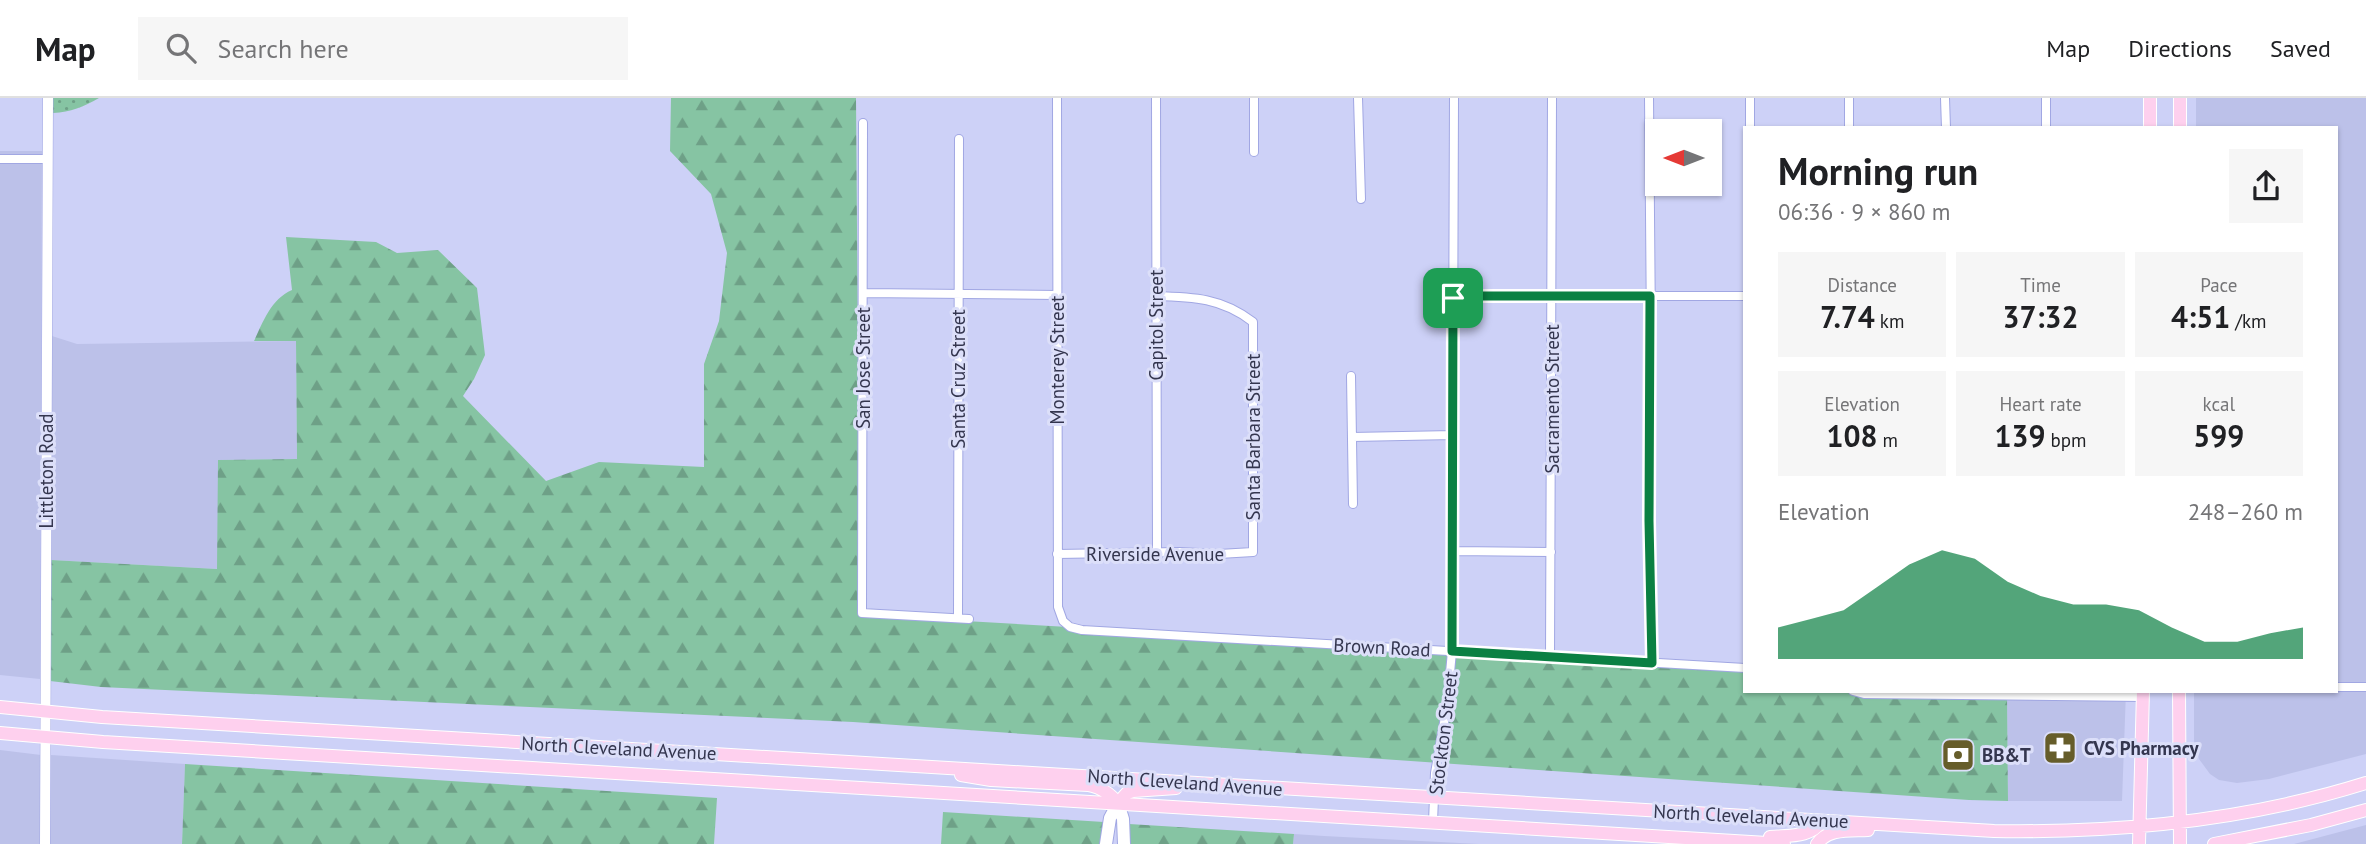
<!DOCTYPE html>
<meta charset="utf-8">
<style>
body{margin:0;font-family:"PT Sans",sans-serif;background:#f6f6f6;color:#202124;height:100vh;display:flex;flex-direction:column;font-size:26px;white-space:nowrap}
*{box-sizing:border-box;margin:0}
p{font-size:23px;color:#757577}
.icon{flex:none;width:38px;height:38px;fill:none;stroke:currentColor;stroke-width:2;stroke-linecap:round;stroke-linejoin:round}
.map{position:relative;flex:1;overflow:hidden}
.panel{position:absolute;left:1743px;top:28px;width:595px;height:567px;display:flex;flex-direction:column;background:#fff;border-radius:0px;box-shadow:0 2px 5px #0004}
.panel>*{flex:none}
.needle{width:46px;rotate:270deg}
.fabs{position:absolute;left:1645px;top:21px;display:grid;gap:14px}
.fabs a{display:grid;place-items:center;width:77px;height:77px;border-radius:0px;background:#fff;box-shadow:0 2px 5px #0004;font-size:35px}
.pin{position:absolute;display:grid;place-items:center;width:60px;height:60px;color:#fff;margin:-30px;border-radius:14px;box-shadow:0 4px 10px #0006}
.round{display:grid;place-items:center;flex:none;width:74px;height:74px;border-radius:0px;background:#f6f6f6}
.head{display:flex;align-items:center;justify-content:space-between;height:119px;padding:0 35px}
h1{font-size:38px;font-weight:700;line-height:52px}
.stats{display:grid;grid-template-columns:repeat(3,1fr);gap:10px;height:119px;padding:7px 35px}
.stats div{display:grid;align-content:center;border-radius:0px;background:#f6f6f6;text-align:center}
.stats b{font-size:30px;font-weight:700}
.stats small{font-size:19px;font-weight:400}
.stats p{font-size:19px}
.chart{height:196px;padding:14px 35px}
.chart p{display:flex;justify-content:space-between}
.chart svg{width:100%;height:126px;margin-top:7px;fill:#0b8043;opacity:.7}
header{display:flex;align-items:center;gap:42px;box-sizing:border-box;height:98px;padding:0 35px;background:#fff;border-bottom:2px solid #e0e0e0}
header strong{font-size:33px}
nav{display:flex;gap:38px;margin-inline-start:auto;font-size:24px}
.search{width:490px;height:63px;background:#f6f6f6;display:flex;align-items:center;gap:18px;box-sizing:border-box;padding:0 24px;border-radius:0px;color:#757577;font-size:26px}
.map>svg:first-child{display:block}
</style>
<header>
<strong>Map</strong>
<div class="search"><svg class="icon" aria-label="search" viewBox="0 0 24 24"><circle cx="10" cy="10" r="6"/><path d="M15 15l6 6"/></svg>Search here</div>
<nav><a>Map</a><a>Directions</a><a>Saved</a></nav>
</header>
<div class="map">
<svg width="2366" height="746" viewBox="0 0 2366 746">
<defs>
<pattern id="grass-dots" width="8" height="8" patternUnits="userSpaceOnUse" patternTransform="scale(1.75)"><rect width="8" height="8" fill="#86c4a3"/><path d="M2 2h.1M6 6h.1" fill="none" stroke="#6ea087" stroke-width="1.8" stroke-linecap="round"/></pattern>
<pattern id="forest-firs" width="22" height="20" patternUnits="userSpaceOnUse" patternTransform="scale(1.75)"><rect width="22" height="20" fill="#86c4a3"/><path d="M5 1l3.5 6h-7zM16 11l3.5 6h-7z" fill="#6ea087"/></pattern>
</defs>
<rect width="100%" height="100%" fill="#cdd1f7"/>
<path fill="#bcc1e9" d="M 2196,0 L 2366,0 L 2366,656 L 2269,681 L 2237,685 L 2219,682 L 2210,676 L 2199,661 L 2194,643 L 2194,593 L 2336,593 L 2336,30 L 2196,30 Z
M 0,53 L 42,53 L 40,581 L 0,577 Z
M 52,238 L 77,246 L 296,243 L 297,361 L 218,362 L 218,471 L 51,462 Z
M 2126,593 L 2122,703 L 2008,703 L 2007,594 Z
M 0,652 L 41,657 L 40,746 L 0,746 Z
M 51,657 L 185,666 L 182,746 L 50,746 Z
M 2366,727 L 2366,746 L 2294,746 Z
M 1294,736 L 1324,738 L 1479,746 L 1293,746 Z"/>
<path fill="url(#grass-dots)" d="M 53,0 L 99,0 C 83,9 71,14 53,15 Z"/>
<path fill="url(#forest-firs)" d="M 671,0 L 856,0 L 860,517 L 1745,568 L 1745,593 L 2007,594 L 2008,703 L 1969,702 L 853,624 L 101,589 L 50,583 L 51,462 L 217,471 L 218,362 L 297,361 L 296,243 L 254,243 C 263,224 271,201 292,192 L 286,139 L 376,144 L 397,155 L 438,152 L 477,190 L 485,257 L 474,281 L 463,298 L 546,383 L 599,364 L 704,369 L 704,266 L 719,223 L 727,155 L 711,96 L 670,53 Z
M 185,666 L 717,700 L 714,746 L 182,746 Z
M 943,714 L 1104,724 L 1101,746 L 941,746 Z
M 1129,726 L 1294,736 L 1293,746 L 1129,746 Z"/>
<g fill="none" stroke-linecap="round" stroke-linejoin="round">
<defs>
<path id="minor" d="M 1057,0 L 1058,509 L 1063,523 L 1070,529 L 1082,532 L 1745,570
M 1156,0 L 1157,454
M 1358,0 L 1361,101
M 1649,0 L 1651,235 L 1649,423 L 1652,565
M 1945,0 L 1946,30
M 2046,0 L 2046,30
M 863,25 L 862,515 L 969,521
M 1750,30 L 1750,0
M 1849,30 L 1849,0
M 1254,54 L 1254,0
M 0,61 L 48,61
M 863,195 L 1057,197
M 1453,200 L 1480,198 L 1745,198
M 1351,278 L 1353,406
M 1352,339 L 1453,337
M 1453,453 L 1551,454
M 1057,456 L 1179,454 L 1219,456 L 1253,454 L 1253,224 C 1222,200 1194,199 1155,198
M 958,520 L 959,41
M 1550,559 L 1552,0
M 2336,589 L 2366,589
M 1853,593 L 1864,596 L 2143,599
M 1433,724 L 1435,675 L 1447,608 L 1452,553 L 1454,0"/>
<path id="tertiary" d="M 45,746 L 48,0"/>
<path id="secondary" d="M 1118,705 L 1123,721 L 1124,746
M 1106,746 L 1110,720 L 1118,705"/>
<path id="primary" d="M 2150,30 L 2150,0
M 2180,30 L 2180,0
M 2179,593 L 2180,746
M 0,609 L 102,619 L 1994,733 C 2121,735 2245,723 2366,685
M 0,635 L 103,644 L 1784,746
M 961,677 L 991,682 L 1088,687 C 1102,690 1109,695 1118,705
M 1118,705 L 1127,695 L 1133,693 L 1176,690
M 1770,739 C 1789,737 1810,740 1822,723
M 1817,746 C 1828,730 1850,733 1868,732
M 2139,746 L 2143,593
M 2214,746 L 2311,727 L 2366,712"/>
</defs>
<use href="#minor" stroke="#a1a7e3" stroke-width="10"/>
<use href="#tertiary" stroke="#a1a7e3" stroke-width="11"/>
<use href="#secondary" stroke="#a1a7e3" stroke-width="14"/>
<use href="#primary" stroke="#fff" stroke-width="14"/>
<use href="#minor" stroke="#fff" stroke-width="8"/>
<use href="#tertiary" stroke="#fff" stroke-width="10"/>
<use href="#secondary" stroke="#fff" stroke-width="12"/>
<use href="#primary" stroke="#fed0ee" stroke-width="12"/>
</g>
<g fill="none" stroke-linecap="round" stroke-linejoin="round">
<defs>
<path id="route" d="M 1480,198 L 1650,198 L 1649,423 L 1652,565 L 1452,553 L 1453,200 Z"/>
</defs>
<use href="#route" stroke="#fff" stroke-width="14"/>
<use href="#route" stroke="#0b8043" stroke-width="9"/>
</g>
<defs>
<symbol id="pharmacy-square" viewBox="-11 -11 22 22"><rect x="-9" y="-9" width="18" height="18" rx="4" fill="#665d2a" stroke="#dcdff9"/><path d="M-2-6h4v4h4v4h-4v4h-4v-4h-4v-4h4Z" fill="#fff"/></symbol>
<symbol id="bank-square" viewBox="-11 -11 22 22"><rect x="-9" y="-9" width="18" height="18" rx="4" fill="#665d2a" stroke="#dcdff9"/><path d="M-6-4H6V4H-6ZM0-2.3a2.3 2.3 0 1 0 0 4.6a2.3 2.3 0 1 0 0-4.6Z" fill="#fff"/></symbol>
</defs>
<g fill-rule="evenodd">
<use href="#pharmacy-square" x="2041" y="631" width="38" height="38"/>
<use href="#bank-square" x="1939" y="638" width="38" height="38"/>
</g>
<g text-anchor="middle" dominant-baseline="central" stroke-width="6" stroke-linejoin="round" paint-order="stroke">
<g font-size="19" fill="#34364f" stroke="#dcdff9">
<text transform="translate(1156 227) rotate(-90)">Capitol Street</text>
<text transform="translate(1057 262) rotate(-90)">Monterey Street</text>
<text transform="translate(863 270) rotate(-90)">San Jose Street</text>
<text transform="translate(958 281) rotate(-90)">Santa Cruz Street</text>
<text transform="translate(1552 301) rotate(-90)">Sacramento Street</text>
<text transform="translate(1253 339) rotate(-90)">Santa Barbara Street</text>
<text transform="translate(46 373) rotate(-90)">Littleton Road</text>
<text x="1155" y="456">Riverside Avenue</text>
<text transform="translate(1382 549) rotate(3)">Brown Road</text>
<text transform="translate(1443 635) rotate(-83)">Stockton Street</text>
<text transform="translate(619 650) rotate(3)">North Cleveland Avenue</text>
<text transform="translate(1185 684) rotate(4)">North Cleveland Avenue</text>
<text transform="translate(1751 718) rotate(3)">North Cleveland Avenue</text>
</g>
<g font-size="19" font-weight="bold" fill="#34364f" stroke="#dcdff9" text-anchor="start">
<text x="2084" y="650">CVS Pharmacy</text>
<text x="1982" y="657">BB&amp;T</text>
</g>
</g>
</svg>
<div class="fabs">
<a><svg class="needle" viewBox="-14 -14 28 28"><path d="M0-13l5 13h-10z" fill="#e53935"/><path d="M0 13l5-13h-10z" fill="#757577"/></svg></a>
</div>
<div class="pin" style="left:1453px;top:200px;background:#1e9e55"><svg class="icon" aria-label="arrive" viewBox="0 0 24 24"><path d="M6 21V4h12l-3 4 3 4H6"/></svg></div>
<section class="panel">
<div class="head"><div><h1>Morning run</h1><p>06:36 · 9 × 860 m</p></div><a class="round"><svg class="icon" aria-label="share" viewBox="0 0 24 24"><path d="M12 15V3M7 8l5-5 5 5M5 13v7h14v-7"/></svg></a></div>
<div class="stats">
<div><p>Distance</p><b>7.74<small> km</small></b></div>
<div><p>Time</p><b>37:32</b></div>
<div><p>Pace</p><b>4:51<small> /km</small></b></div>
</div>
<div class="stats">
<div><p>Elevation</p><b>108<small> m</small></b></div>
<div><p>Heart rate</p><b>139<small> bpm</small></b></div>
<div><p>kcal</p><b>599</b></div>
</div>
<div class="chart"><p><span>Elevation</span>248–260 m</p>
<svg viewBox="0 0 160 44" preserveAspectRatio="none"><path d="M0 44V33L10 30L20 27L30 19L40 11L50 6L60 9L70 17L80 22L90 25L100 25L110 27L120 33L130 38L140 38L150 35L160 33V44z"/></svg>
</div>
</section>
</div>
